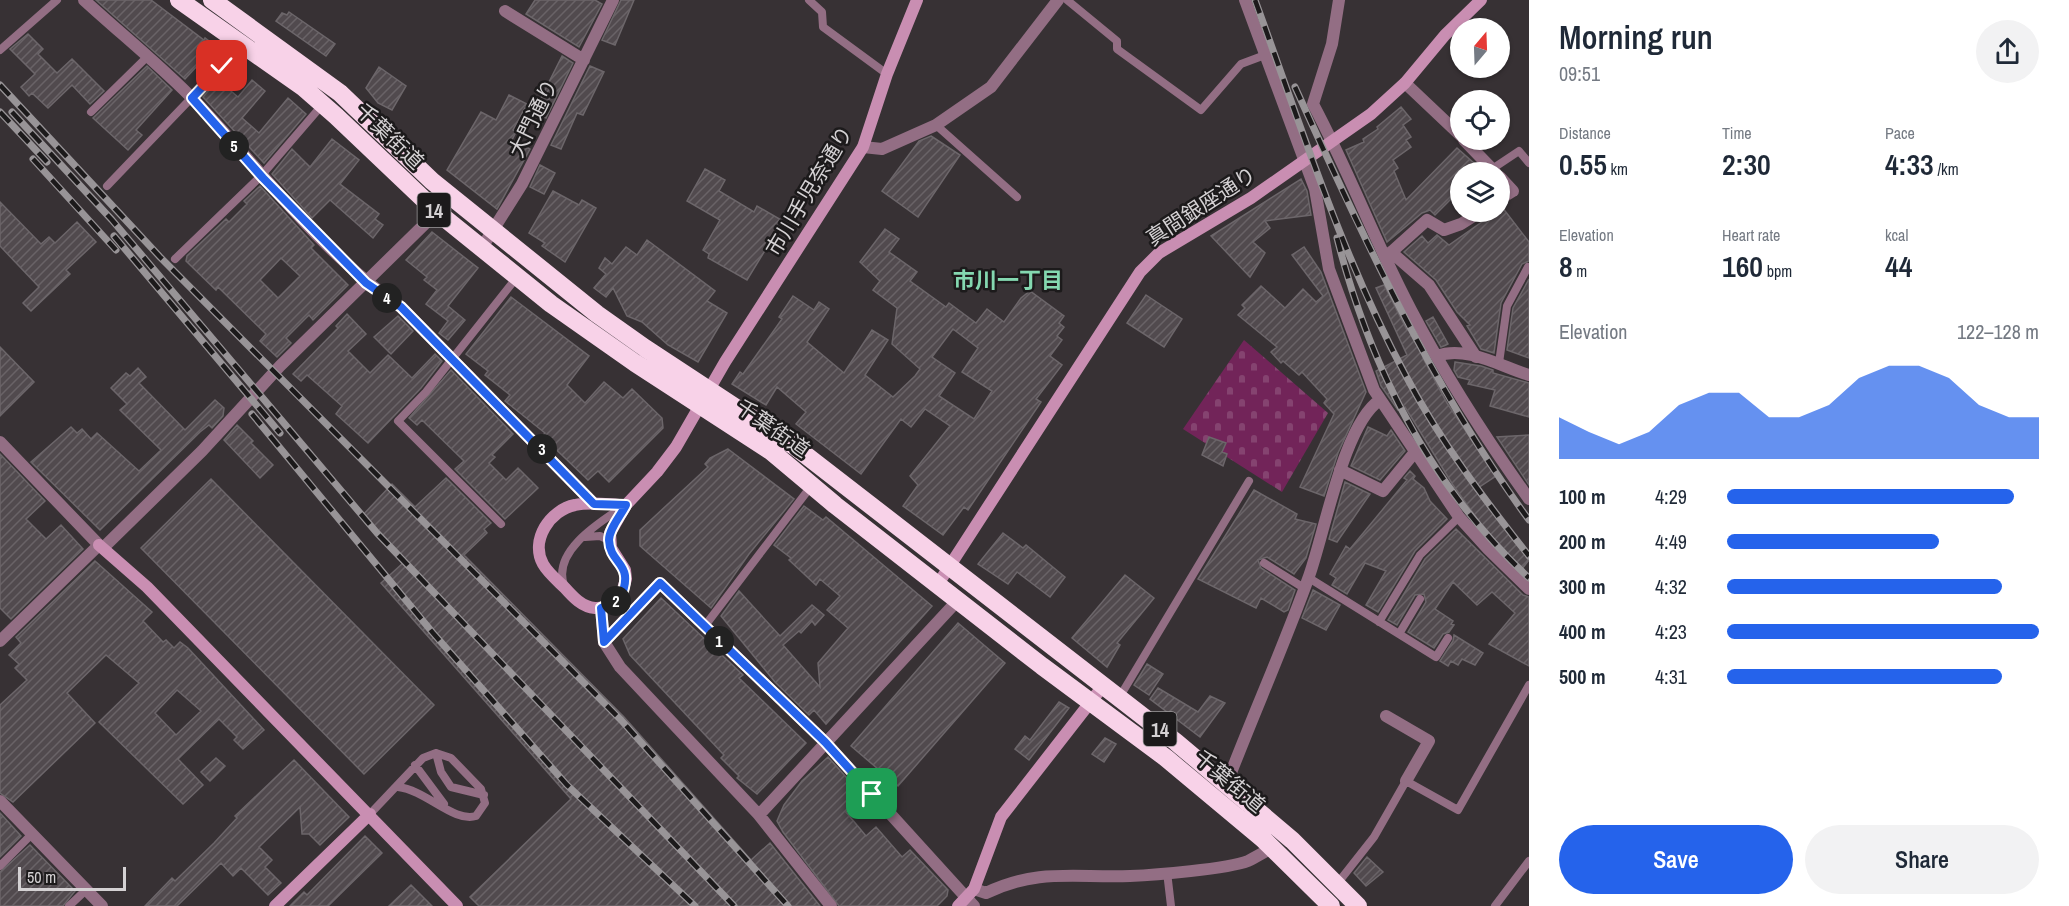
<!DOCTYPE html>
<meta charset="utf-8">
<style>
body{margin:0;font-family:"Archivo Narrow","Noto Sans JP",sans-serif;background:#f2f2f3;color:#1f2937;height:100vh;display:flex;flex-direction:column;font-size:22px;white-space:nowrap}
*{box-sizing:border-box;margin:0}
p{font-size:20px;color:#747a83}
.icon{flex:none;width:33px;height:33px;fill:none;stroke:currentColor;stroke-width:2;stroke-linecap:round;stroke-linejoin:round}
.map{position:relative;flex:1;overflow:hidden}
.side{display:flex;flex-direction:column;background:#fff;width:540px}
.side>*{flex:none}
.needle{width:39px;rotate:19deg}
.controls{position:absolute;left:1450px;top:18px;display:grid;gap:12px}
.controls a{display:grid;place-items:center;width:60px;height:60px;border-radius:50%;background:#fff;box-shadow:0 2px 4px #0004;font-size:30px}
.scale{position:absolute;left:18px;bottom:15px;width:108px;box-sizing:border-box;padding-left:6px;border:3px solid #d4d1d3;border-top:0;font-size:16px;line-height:21px;white-space:nowrap;color:#d4d1d3;-webkit-text-stroke:4px #1c1a1b;paint-order:stroke}
.pin{position:absolute;display:grid;place-items:center;width:51px;height:51px;color:#fff;margin:-26px;border-radius:12px;box-shadow:0 3px 9px #0006}
.km{position:absolute;width:30px;height:30px;margin:-15px;border-radius:50%;background:#222;color:#fff;font-size:16px;line-height:30px;text-align:center}
.round{display:grid;place-items:center;flex:none;width:63px;height:63px;border-radius:32px;background:#f2f2f3}
.summary{display:flex;align-items:center;justify-content:space-between;height:102px;padding:0 30px}
h1{font-size:33px;font-weight:600;line-height:45px}
.figures{display:grid;grid-template-columns:repeat(3,1fr);gap:9px;height:102px;padding:6px 30px}
.figures div{display:grid;align-content:center}
.figures b{font-size:30px;font-weight:600}
.figures small{font-size:16px;font-weight:400}
.figures p{font-size:16px}
.chart{height:168px;padding:12px 30px}
.chart p{display:flex;justify-content:space-between}
.chart svg{width:100%;height:108px;margin-top:6px;fill:#2563eb;opacity:.7}
.button{display:flex;gap:12px;margin-top:auto;padding:12px 30px}
.button a{flex:1;height:69px;border-radius:36px;background:#2563eb;color:#fff;font-size:24px;font-weight:600;line-height:69px;text-align:center}
.button a+a{background:#f2f2f3;color:#1f2937}
ul{padding:0 30px;list-style:none;font-size:20px}
li{display:grid;grid-template-columns:96px 72px 1fr;align-items:center;height:45px}
li i{height:15px;border-radius:8px;background:#2563eb}
main{display:flex;flex:1;min-height:0}
.map>svg:first-child{display:block}
</style>
<main>
<div class="map">
<svg width="1529" height="906" viewBox="0 0 1529 906">
<defs>
<pattern id="cemetery-stones" width="16" height="16" patternUnits="userSpaceOnUse" patternTransform="scale(1.5)"><rect width="16" height="16" fill="#722459"/><path d="M2 7V4a2 2 0 0 1 4 0v3zM10 15v-3a2 2 0 0 1 4 0v3z" fill="#854370"/></pattern>
<pattern id="building-hatch" width="6" height="6" patternUnits="userSpaceOnUse" patternTransform="scale(1.5)"><rect width="6" height="6" fill="#514a4e"/><path d="M-1 1l2-2M0 6l6-6M5 7l2-2" fill="none" stroke="#696367"/></pattern>
</defs>
<rect width="100%" height="100%" fill="#373134"/>
<path fill="url(#cemetery-stones)" d="M 1244,340 L 1328,413 L 1282,492 L 1183,429 Z"/>
<path fill="url(#building-hatch)" stroke="#6c666a" stroke-width="1.5" fill-rule="evenodd" d="M 96,0 L 151,0 L 204,40 L 205,38 L 222,51 L 207,71 L 198,65 L 185,79 Z
M 535,0 L 595,0 L 602,4 L 579,47 L 526,14 Z
M 621,0 L 634,0 L 615,45 L 602,40 Z
M 289,12 L 335,44 L 326,56 L 276,21 L 282,13 L 287,15 Z
M 28,34 L 43,49 L 38,54 L 57,73 L 72,59 L 104,91 L 90,104 L 72,85 L 48,108 L 32,93 L 29,96 L 21,87 L 35,74 L 10,49 Z
M 562,56 L 573,63 L 546,118 L 534,112 Z
M 147,66 L 172,90 L 136,130 L 142,135 L 128,150 L 93,118 Z
M 590,66 L 604,72 L 583,115 L 577,113 L 561,149 L 551,145 Z
M 379,67 L 406,86 L 392,110 L 378,103 L 366,88 Z
M 218,80 L 238,97 L 252,80 L 265,91 L 242,118 L 259,133 L 288,98 L 306,114 L 264,163 L 203,97 Z
M 509,95 L 527,104 L 513,130 L 516,132 L 512,140 L 530,149 L 497,209 L 447,170 L 481,112 L 496,120 Z
M 1401,107 L 1411,119 L 1403,125 L 1411,137 L 1406,140 L 1411,147 L 1393,160 L 1398,168 L 1394,171 L 1406,200 L 1457,148 L 1484,172 L 1461,172 L 1461,189 L 1435,215 L 1430,210 L 1422,213 L 1387,242 L 1346,150 L 1364,142 L 1363,139 L 1378,129 L 1377,127 Z
M 931,136 L 960,155 L 918,217 L 882,191 L 919,141 Z
M 332,139 L 359,160 L 340,184 L 379,214 L 375,219 L 383,225 L 373,238 L 330,200 L 312,218 L 272,174 L 292,149 L 310,167 Z
M 540,165 L 555,173 L 544,194 L 530,187 Z
M 705,169 L 725,180 L 719,191 L 754,212 L 757,206 L 783,221 L 747,280 L 708,258 L 709,254 L 703,250 L 720,220 L 687,201 Z
M 1301,179 L 1307,191 L 1311,215 L 1265,221 L 1270,228 L 1253,242 L 1265,253 L 1250,277 L 1211,236 Z
M 260,186 L 314,245 L 311,248 L 348,285 L 313,320 L 309,315 L 286,338 L 291,343 L 277,357 L 260,341 L 266,334 L 218,287 L 216,290 L 186,261 L 187,256 L 226,219 L 229,222 L 247,204 L 244,201 ZM 281,258 L 300,276 L 278,298 L 260,280 Z
M 553,191 L 579,205 L 582,200 L 596,208 L 565,262 L 542,246 L 545,243 L 529,233 Z
M 0,202 L 41,244 L 49,237 L 55,243 L 77,222 L 96,242 L 66,270 L 70,274 L 31,311 L 23,303 L 39,287 L 0,246 Z
M 1502,207 L 1529,242 L 1529,261 L 1522,264 L 1501,303 L 1494,353 L 1481,349 L 1467,326 L 1470,325 L 1457,312 L 1436,280 L 1404,252 L 1422,236 L 1428,243 L 1437,235 L 1449,245 L 1496,212 L 1500,212 Z
M 885,229 L 899,239 L 889,252 L 917,272 L 910,281 L 946,307 L 949,303 L 976,323 L 987,309 L 1004,322 L 1021,298 L 1030,291 L 1064,316 L 1059,323 L 1064,327 L 1057,336 L 1062,340 L 1050,356 L 1062,365 L 1036,399 L 1041,402 L 968,510 L 964,507 L 943,535 L 903,506 L 918,485 L 910,476 L 950,426 L 925,409 L 911,427 L 901,419 L 861,474 L 796,424 L 806,412 L 777,387 L 766,405 L 732,384 L 740,372 L 743,374 L 782,319 L 779,317 L 793,296 L 814,310 L 819,302 L 829,309 L 807,342 L 844,373 L 872,330 L 888,340 L 865,375 L 893,397 L 915,376 L 920,369 L 892,344 L 897,308 L 873,290 L 880,281 L 860,262 ZM 953,329 L 978,348 L 962,372 L 992,391 L 974,419 L 939,396 L 955,373 L 932,357 Z
M 432,232 L 478,268 L 448,306 L 465,320 L 448,340 L 439,333 L 448,321 L 426,304 L 437,290 L 424,280 L 427,277 L 406,260 Z
M 647,240 L 715,291 L 707,301 L 727,313 L 698,362 L 668,345 L 642,322 L 627,316 L 613,288 L 606,297 L 594,288 L 606,274 L 599,268 L 605,258 L 612,264 L 626,247 L 637,255 Z
M 1304,247 L 1321,272 L 1366,392 L 1338,453 L 1324,496 L 1300,487 L 1334,414 L 1324,403 L 1327,399 L 1302,372 L 1299,375 L 1283,361 L 1281,363 L 1271,352 L 1277,347 L 1238,315 L 1245,308 L 1242,305 L 1261,286 L 1285,308 L 1303,289 L 1316,302 L 1323,296 L 1292,255 Z
M 1529,279 L 1529,358 L 1507,350 L 1513,308 Z
M 1384,285 L 1407,330 L 1411,328 L 1427,356 L 1423,358 L 1447,403 L 1496,476 L 1475,490 L 1529,560 L 1521,570 L 1481,529 L 1483,527 L 1453,485 L 1405,407 L 1398,410 L 1381,386 L 1376,371 L 1407,355 L 1376,288 Z
M 1146,295 L 1182,319 L 1164,347 L 1127,323 Z
M 511,297 L 589,356 L 567,385 L 585,403 L 604,382 L 623,398 L 632,389 L 662,418 L 663,428 L 609,482 L 598,471 L 588,480 L 542,436 L 545,433 L 505,401 L 510,395 L 485,375 L 488,371 L 466,354 Z
M 347,314 L 366,334 L 348,351 L 370,373 L 388,355 L 412,378 L 435,354 L 442,361 L 421,388 L 368,443 L 336,414 L 342,406 L 307,375 L 301,381 L 293,374 L 338,328 L 336,326 Z
M 398,316 L 413,331 L 391,354 L 374,337 Z
M 1433,317 L 1448,344 L 1446,345 L 1441,347 L 1426,321 Z
M 0,347 L 34,382 L 0,416 Z
M 1455,362 L 1481,366 L 1493,370 L 1493,373 L 1529,383 L 1529,417 L 1490,406 L 1495,390 L 1468,384 L 1470,380 L 1458,377 L 1454,370 Z
M 138,368 L 146,377 L 139,383 L 185,430 L 215,400 L 224,408 L 223,416 L 212,428 L 209,425 L 200,432 L 100,530 L 31,462 L 71,427 L 77,433 L 82,429 L 91,439 L 97,433 L 139,471 L 161,450 L 120,410 L 127,404 L 111,388 L 126,373 L 130,376 Z
M 451,370 L 513,434 L 492,455 L 495,457 L 489,463 L 506,480 L 518,468 L 538,488 L 505,519 L 455,469 L 464,461 L 422,420 L 417,425 L 409,418 Z
M 237,425 L 253,441 L 251,443 L 273,465 L 260,478 L 224,440 Z
M 1368,427 L 1387,436 L 1391,430 L 1405,451 L 1380,480 L 1351,466 Z
M 1529,435 L 1529,485 L 1497,437 Z
M 1209,437 L 1226,443 L 1222,452 L 1227,454 L 1223,466 L 1202,455 Z
M 728,449 L 794,499 L 749,554 L 711,608 L 640,546 L 640,530 L 708,467 L 705,464 L 710,458 Z
M 0,454 L 45,501 L 26,519 L 46,539 L 61,525 L 83,549 L 11,619 L 0,608 Z
M 1410,471 L 1415,476 L 1413,479 L 1424,488 L 1430,501 L 1447,519 L 1415,551 L 1378,612 L 1366,605 L 1386,571 L 1365,563 L 1347,594 L 1332,585 L 1336,578 L 1330,574 L 1346,546 L 1350,549 L 1407,480 L 1404,478 Z
M 446,478 L 491,523 L 484,529 L 487,533 L 464,555 L 624,717 L 751,860 L 770,843 L 820,906 L 479,906 L 470,897 L 571,799 L 381,583 L 403,563 L 361,517 L 392,484 L 415,507 Z
M 211,479 L 434,705 L 364,774 L 141,548 Z
M 1345,482 L 1370,494 L 1337,542 L 1329,539 Z
M 1254,490 L 1297,514 L 1295,519 L 1316,524 L 1306,558 L 1294,574 L 1267,557 L 1258,560 L 1261,568 L 1295,590 L 1288,610 L 1284,612 L 1261,598 L 1256,608 L 1198,579 Z
M 804,506 L 823,520 L 826,517 L 932,606 L 826,724 L 814,710 L 809,715 L 775,682 L 721,616 L 739,591 L 780,636 L 812,605 L 824,615 L 815,625 L 812,621 L 801,633 L 799,631 L 783,645 L 820,687 L 818,663 L 848,628 L 827,610 L 840,596 L 820,579 L 816,585 L 789,560 L 791,558 L 774,545 Z
M 1456,529 L 1523,595 L 1529,597 L 1529,666 L 1489,644 L 1515,613 L 1492,592 L 1477,605 L 1453,582 L 1435,609 L 1453,621 L 1451,624 L 1454,625 L 1449,632 L 1443,634 L 1434,648 L 1408,632 L 1426,602 L 1424,594 L 1415,595 L 1397,625 L 1388,620 L 1425,559 Z
M 1003,533 L 1023,548 L 1026,545 L 1065,577 L 1050,597 L 1017,572 L 1008,584 L 978,564 Z
M 95,561 L 152,612 L 143,621 L 163,642 L 166,640 L 174,648 L 180,642 L 188,648 L 264,730 L 243,749 L 234,740 L 237,737 L 219,719 L 178,759 L 203,785 L 183,804 L 99,722 L 139,683 L 106,655 L 67,693 L 95,723 L 13,802 L 0,793 L 0,705 L 27,680 L 15,668 L 19,664 L 9,655 L 21,643 L 16,637 ZM 177,690 L 201,711 L 176,735 L 155,713 Z
M 1125,575 L 1154,598 L 1117,643 L 1120,645 L 1107,667 L 1072,638 Z
M 1313,590 L 1340,605 L 1326,630 L 1302,618 Z
M 661,598 L 743,675 L 739,678 L 806,743 L 757,794 L 737,778 L 739,776 L 721,758 L 724,755 L 630,655 L 623,639 Z
M 958,623 L 1005,663 L 898,786 L 851,746 Z
M 1454,635 L 1483,653 L 1475,665 L 1462,659 L 1458,665 L 1451,661 L 1448,666 L 1440,661 L 1453,641 Z
M 1147,664 L 1163,674 L 1149,695 L 1134,685 Z
M 1158,688 L 1198,712 L 1210,696 L 1225,703 L 1200,737 L 1150,699 Z
M 1059,702 L 1069,708 L 1029,760 L 1015,749 L 1025,736 L 1030,740 Z
M 1105,738 L 1116,744 L 1104,762 L 1092,754 Z
M 828,757 L 864,797 L 846,812 L 866,836 L 876,827 L 902,857 L 910,850 L 948,890 L 947,896 L 937,906 L 839,906 L 783,832 L 777,821 L 784,805 L 802,781 Z
M 216,758 L 225,766 L 210,781 L 201,772 Z
M 294,760 L 349,817 L 320,845 L 309,834 L 302,834 L 300,807 L 259,847 L 272,860 L 265,867 L 281,883 L 268,895 L 241,868 L 233,876 L 221,863 L 177,906 L 145,906 L 172,878 L 175,881 L 214,843 L 237,818 L 235,816 Z
M 0,813 L 21,836 L 0,857 Z
M 365,836 L 382,853 L 328,906 L 290,906 L 304,892 L 307,895 Z
M 30,845 L 75,891 L 63,906 L 0,906 L 0,872 Z
M 1367,857 L 1383,872 L 1366,886 L 1354,873 Z
M 411,885 L 432,906 L 389,906 Z"/>
<g fill="none" stroke-linecap="round" stroke-linejoin="round">
<path stroke="#936e84" stroke-width="8" d="M 809,0 L 822,12 L 823,27 L 887,74
M 1067,0 L 1117,41 L 1117,49 L 1201,110 L 1241,64 L 1265,55
M 0,50 L 57,0
M 91,112 L 147,57
M 936,125 L 1017,197
M 1492,169 L 1519,151 L 1529,163
M 107,186 L 222,66 L 238,42
M 175,259 L 261,176 L 323,104
M 1499,363 L 1507,306 L 1528,267
M 501,524 L 398,421 L 426,392 L 517,277
M 585,537 L 600,536 L 609,540
M 1264,563 L 1304,588
M 1309,578 L 1436,657 L 1448,638
M 564,585 C 552,551 600,522 624,506
M 1379,622 L 1420,555 L 1459,517
M 704,627 L 812,485
M 1399,634 L 1420,599
M 1119,698 L 1249,481
M 436,753 L 441,772 L 451,787 L 484,795
M 415,765 L 444,804
M 370,814 L 423,758 L 436,753 L 451,758 L 481,789 L 485,803 L 476,816 C 454,823 426,790 398,787
M 0,866 L 32,834
M 1167,872 L 1171,906
M 1337,884 L 1374,837 L 1406,781 L 1458,810 L 1529,685
M 69,906 L 86,890
M 1495,906 L 1529,861"/>
<path stroke="#936e84" stroke-width="12" d="M 84,0 C 119,32 156,62 189,95 C 259,166 318,251 401,307 L 594,504
M 1245,0 L 1315,189 L 1329,269 L 1374,390 L 1459,517 L 1488,549 L 1529,589
M 1339,0 L 1332,44 L 1313,104 C 1349,171 1375,242 1411,310 C 1445,375 1486,439 1529,499
M 505,11 L 584,60
M 1405,83 L 1461,136
M 1464,140 L 1495,172
M 863,147 L 882,149 L 936,125 L 991,87 L 1058,0
M 1500,177 L 1513,191 L 1500,199
M 481,249 L 522,184 L 613,0
M 1391,252 L 1429,285 L 1476,357
M 1387,256 L 1427,220 L 1444,230 L 1461,224 L 1480,212
M 1437,356 C 1466,345 1502,367 1529,375
M 0,442 L 99,545 L 0,641
M 1340,470 L 1383,491 L 1415,452
M 103,548 L 202,451 L 280,366 L 437,212
M 601,608 L 604,642 L 620,667 L 759,815 L 831,906
M 604,642 L 660,583 L 825,742 L 974,906
M 1386,716 L 1429,741 L 1406,781
M 1227,783 C 1253,715 1283,648 1308,579 C 1324,537 1343,424 1380,400
M 0,801 L 102,906
M 759,815 L 958,600
M 974,889 L 986,893 C 1038,868 1075,878 1130,876 C 1155,875 1227,869 1248,861 C 1256,857 1264,852 1272,848"/>
<path stroke="#c98eb2" stroke-width="12" d="M 626,505 C 610,505 591,501 575,505 C 550,510 530,540 543,564 C 548,573 558,581 565,588 C 573,597 582,607 595,608 C 604,609 612,603 620,599 L 626,579 L 625,570 L 611,548 L 610,533 L 626,505 L 657,472 L 676,447 L 725,362 L 863,147 L 887,74 L 917,0
M 99,545 L 147,587 L 457,906
M 938,584 L 1140,272 L 1159,253 L 1251,198 L 1371,114 L 1405,83 L 1445,35 L 1481,0
M 275,906 L 370,814
M 958,906 L 974,889 L 1001,817 L 1103,686"/>
<path stroke="#f8d2e8" stroke-width="18" d="M 179,0 L 304,88 L 336,116 L 437,212 L 551,304 L 635,363 L 772,452 L 835,505 L 1042,666 L 1166,758 L 1263,839 L 1331,906
M 212,0 L 340,93 L 432,181 L 597,314 L 645,348 L 794,446 L 1176,742 L 1292,840 L 1358,906"/>
<defs>
<path id="rail" d="M 1255,0 C 1301,126 1342,257 1406,376 C 1440,441 1484,499 1529,556
M 0,85 L 160,257 L 621,720 L 788,906
M 1295,87 C 1363,237 1431,386 1529,520
M 0,112 L 47,162
M 12,112 L 112,220 L 377,533 L 734,906
M 33,159 L 116,250
M 114,236 L 280,433
M 1337,238 C 1370,367 1430,486 1529,578
M 252,414 L 433,633 L 567,785 L 695,906"/>
</defs>
<use href="#rail" stroke="#989497" stroke-width="7"/>
<use href="#rail" stroke="#1c1a1b" stroke-width="4.5" stroke-dasharray="14" stroke-linecap="butt"/>
</g>
<g fill="none" stroke-linecap="round" stroke-linejoin="round">
<defs>
<path id="route" d="M 222,66 L 192,98 L 263,178 L 366,283 L 401,307 L 594,504 L 626,505 C 621,515 609,529 609,540 C 610,566 636,562 620,599 L 601,608 L 604,642 L 660,583 L 825,742 L 872,794"/>
</defs>
<use href="#route" stroke="#fff" stroke-width="12"/>
<use href="#route" stroke="#2563eb" stroke-width="8"/>
</g>
<g text-anchor="middle" dominant-baseline="central" stroke-width="5" stroke-linejoin="round" paint-order="stroke">
<g fill="#1c1a1b" stroke="#9d9a9c" stroke-width="1.5">
<rect x="417.5" y="193" width="33" height="34" rx="4.5"/>
<rect x="1143.5" y="712" width="33" height="34" rx="4.5"/>
</g>
<g font-size="20" font-weight="bold" fill="#d4d1d3">
<text x="434" y="210">14</text>
<text x="1160" y="729">14</text>
</g>
<g font-size="21" fill="#d4d1d3" stroke="#1c1a1b">
<text transform="translate(533 118) rotate(-64)">大門通り</text>
<text transform="translate(390 136) rotate(44)">千葉街道</text>
<text transform="translate(809 191) rotate(-59)">市川手児奈通り</text>
<text transform="translate(1201 206) rotate(-33)">真間銀座通り</text>
<text transform="translate(773 428) rotate(35)">千葉街道</text>
<text transform="translate(1230 781) rotate(40)">千葉街道</text>
</g>
<g font-size="22" font-weight="bold" fill="#84d8b0" stroke="#1c1a1b">
<text x="1008" y="280">市川一丁目</text>
</g>
</g>
</svg>
<div class="controls">
<a><svg class="needle" viewBox="-14 -14 28 28"><path d="M0-13l5 13h-10z" fill="#e53935"/><path d="M0 13l5-13h-10z" fill="#747a83"/></svg></a>
<a><svg class="icon" aria-label="locate" viewBox="0 0 24 24"><circle cx="12" cy="12" r="6"/><path d="M12 2v4M12 18v4M2 12h4M18 12h4"/></svg></a>
<a><svg class="icon" aria-label="layers" viewBox="0 0 24 24"><path d="M12 4l9 5-9 5-9-5zM3 14l9 5 9-5"/></svg></a>
</div>
<div class="scale">50 m</div>
<div class="pin" style="left:872px;top:794px;background:#1e9e55"><svg class="icon" aria-label="arrive" viewBox="0 0 24 24"><path d="M6 21V4h12l-3 4 3 4H6"/></svg></div>
<div class="pin" style="left:222px;top:66px;background:#d93025"><svg class="icon" aria-label="check" viewBox="0 0 24 24"><path d="M5 12l5 5 9-10"/></svg></div>
<b class="km" style="left:719px;top:641px">1</b>
<b class="km" style="left:616px;top:601px">2</b>
<b class="km" style="left:542px;top:449px">3</b>
<b class="km" style="left:387px;top:298px">4</b>
<b class="km" style="left:234px;top:146px">5</b>
</div>
<section class="side">
<div class="summary"><div><h1>Morning run</h1><p>09:51</p></div><a class="round"><svg class="icon" aria-label="share" viewBox="0 0 24 24"><path d="M12 15V3M7 8l5-5 5 5M5 13v7h14v-7"/></svg></a></div>
<div class="figures">
<div><p>Distance</p><b>0.55<small> km</small></b></div>
<div><p>Time</p><b>2:30</b></div>
<div><p>Pace</p><b>4:33<small> /km</small></b></div>
</div>
<div class="figures">
<div><p>Elevation</p><b>8<small> m</small></b></div>
<div><p>Heart rate</p><b>160<small> bpm</small></b></div>
<div><p>kcal</p><b>44</b></div>
</div>
<div class="chart"><p><span>Elevation</span>122–128 m</p>
<svg viewBox="0 0 160 44" preserveAspectRatio="none"><path d="M0 44V27L10 33L20 38L30 33L40 22L50 17L60 17L70 27L80 27L90 22L100 11L110 6L120 6L130 11L140 22L150 27L160 27V44z"/></svg>
</div>
<ul>
<li><b>100 m</b>4:29<i style="width:92%"></i></li>
<li><b>200 m</b>4:49<i style="width:68%"></i></li>
<li><b>300 m</b>4:32<i style="width:88%"></i></li>
<li><b>400 m</b>4:23<i style="width:100%"></i></li>
<li><b>500 m</b>4:31<i style="width:88%"></i></li>
</ul>
<div class="button"><a>Save</a><a>Share</a></div>
</section>
</main>
